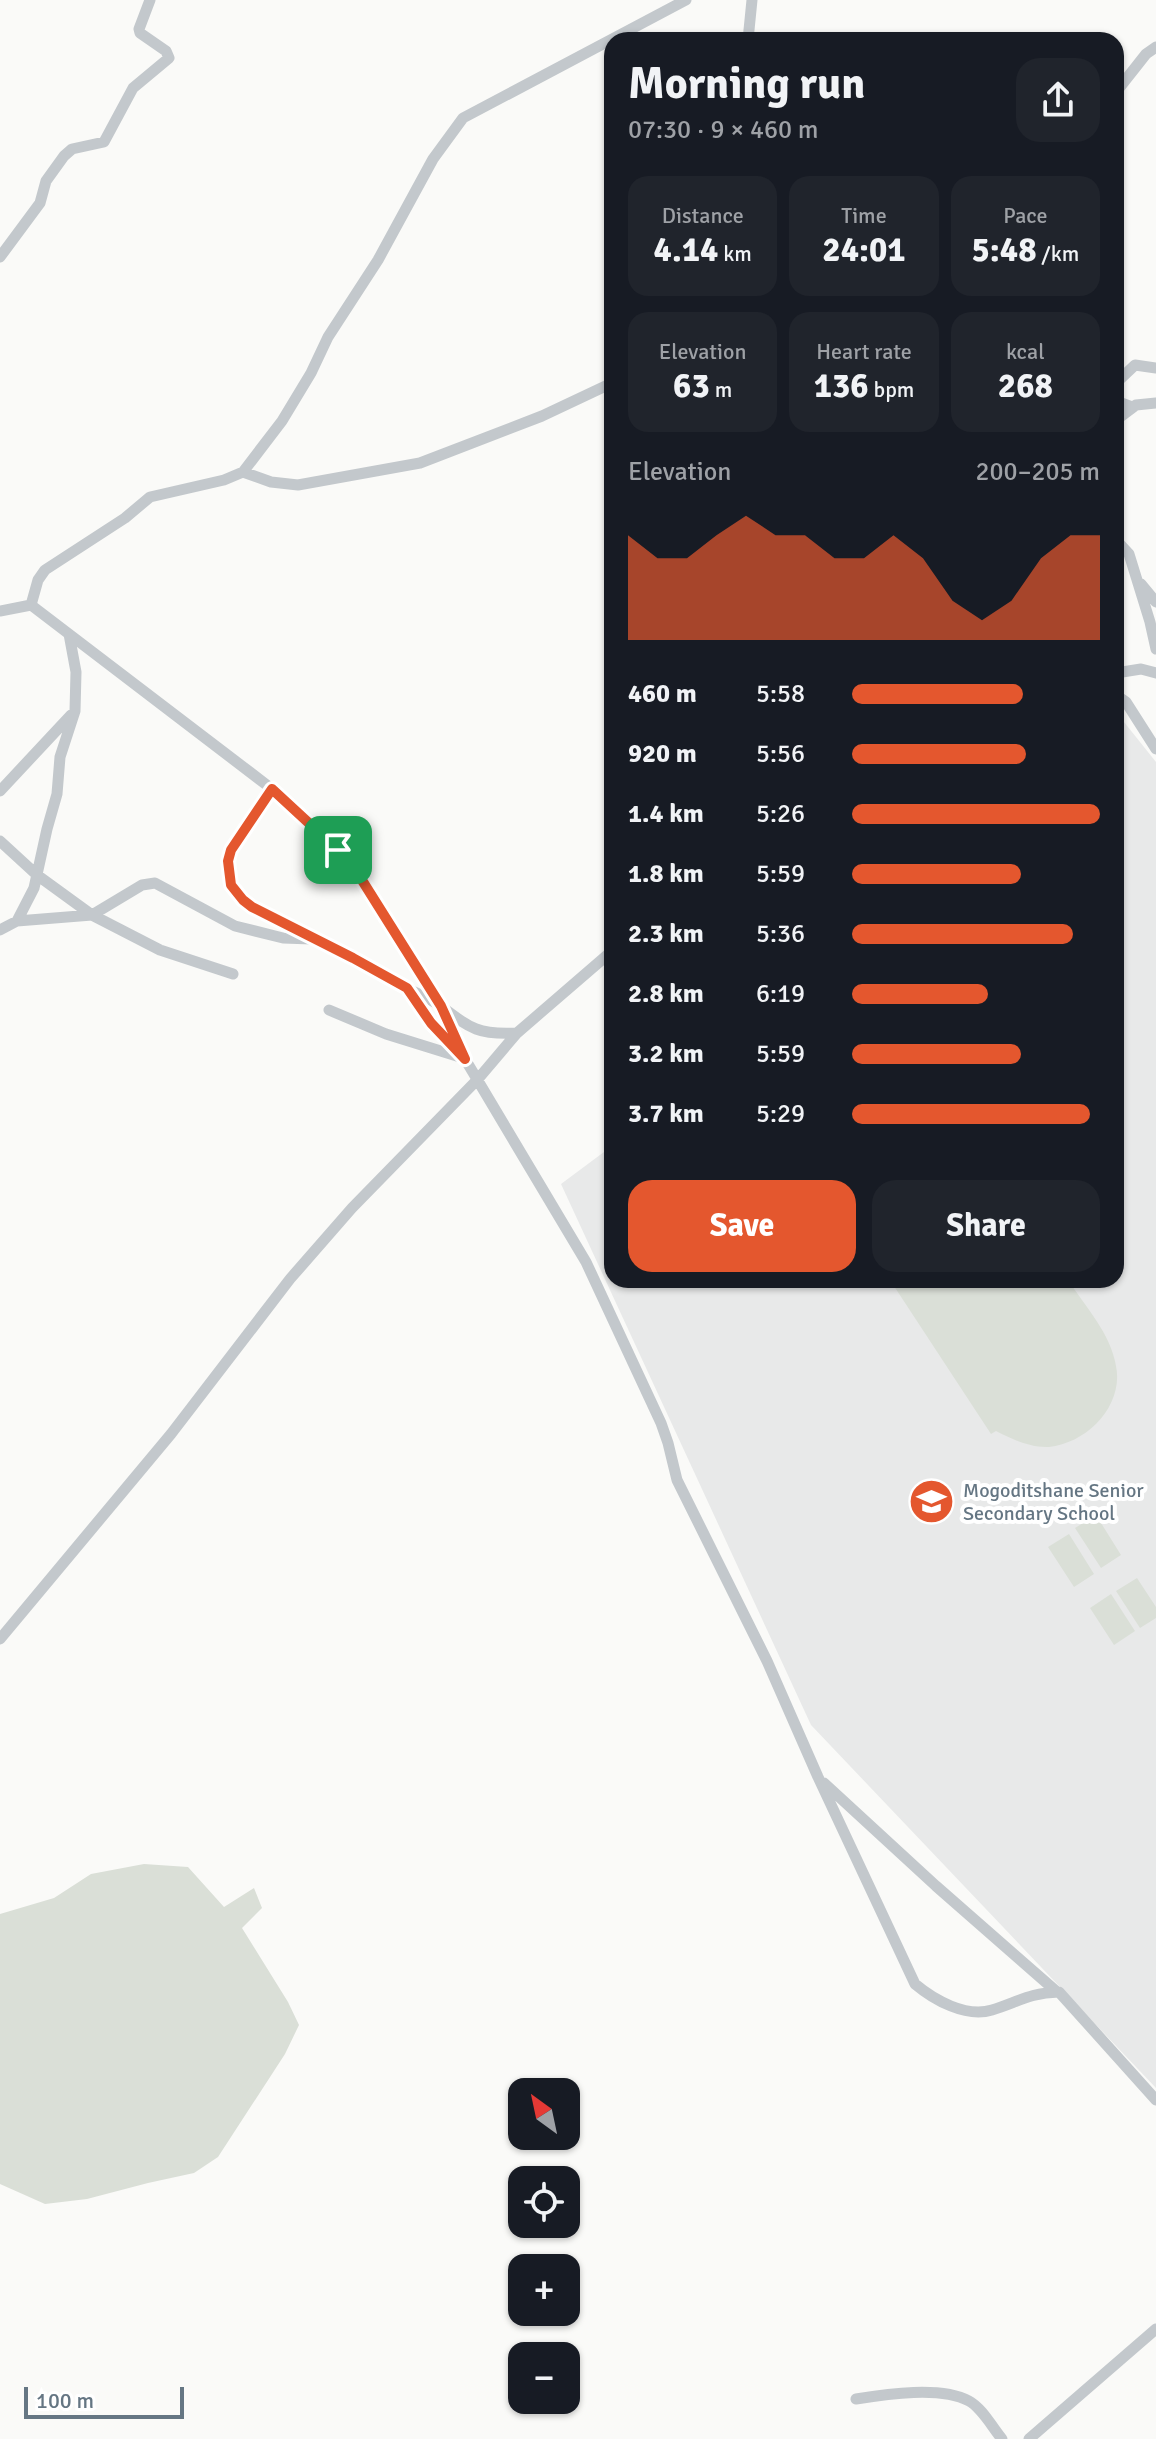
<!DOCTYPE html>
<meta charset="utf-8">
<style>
body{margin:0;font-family:Signika,sans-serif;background:#20242c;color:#f1f3f6;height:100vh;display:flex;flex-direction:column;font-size:30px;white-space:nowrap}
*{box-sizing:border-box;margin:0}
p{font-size:26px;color:#9ea1a6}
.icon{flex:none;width:44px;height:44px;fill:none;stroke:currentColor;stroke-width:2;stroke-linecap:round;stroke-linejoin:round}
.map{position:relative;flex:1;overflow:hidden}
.side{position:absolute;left:604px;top:32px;width:520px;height:1256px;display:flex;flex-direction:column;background:#171b24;border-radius:24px;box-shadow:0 2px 6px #0004}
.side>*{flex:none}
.needle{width:52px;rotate:327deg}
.tools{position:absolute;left:508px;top:2078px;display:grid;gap:16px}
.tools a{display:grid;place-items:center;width:72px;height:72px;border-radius:16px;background:#171b24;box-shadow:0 2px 6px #0004;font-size:40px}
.scale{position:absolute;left:24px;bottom:20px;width:160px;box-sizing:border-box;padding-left:8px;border:4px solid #657683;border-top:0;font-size:22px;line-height:28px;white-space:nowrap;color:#657683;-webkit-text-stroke:6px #fff;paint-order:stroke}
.pin{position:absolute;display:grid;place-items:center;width:68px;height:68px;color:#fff;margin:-34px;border-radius:16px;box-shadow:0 4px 12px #0006}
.round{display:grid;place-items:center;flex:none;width:84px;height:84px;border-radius:24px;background:#20242c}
.head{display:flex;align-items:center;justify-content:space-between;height:136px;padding:0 24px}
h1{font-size:44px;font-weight:700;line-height:60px}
.metrics{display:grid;grid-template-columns:repeat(3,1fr);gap:12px;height:136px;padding:8px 24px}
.metrics div{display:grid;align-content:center;border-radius:20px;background:#20242c;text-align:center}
.metrics b{font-size:34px;font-weight:700}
.metrics small{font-size:22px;font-weight:400}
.metrics p{font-size:22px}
.chart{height:224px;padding:16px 24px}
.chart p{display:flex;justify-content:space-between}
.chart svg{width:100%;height:144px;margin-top:8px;fill:#e4572e;opacity:.7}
.button{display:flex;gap:16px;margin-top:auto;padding:16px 24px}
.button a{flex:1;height:92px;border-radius:24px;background:#e4572e;color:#fff;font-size:32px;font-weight:700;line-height:92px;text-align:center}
.button a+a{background:#20242c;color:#f1f3f6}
ul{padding:0 24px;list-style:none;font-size:26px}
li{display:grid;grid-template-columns:128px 96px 1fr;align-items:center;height:60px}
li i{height:20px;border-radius:10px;background:#e4572e}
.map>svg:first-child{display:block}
</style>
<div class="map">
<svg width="1156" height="2439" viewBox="0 0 1156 2439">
<rect width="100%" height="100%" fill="#fafaf8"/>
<path fill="#e8e9e9" d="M 1116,712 L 1156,762 L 1156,2088 L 811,1725 L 561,1184 L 612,1146 L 612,1280 L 1116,1280 Z"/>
<path fill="#dadfd7" d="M 890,1280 L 1068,1280 C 1085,1306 1111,1334 1116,1366 C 1124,1405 1088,1443 1049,1447 C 1030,1448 1012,1439 996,1431 L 991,1434 Z
M 1096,1515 L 1121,1555 L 1101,1568 L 1075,1528 Z
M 1069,1534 L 1094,1574 L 1074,1587 L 1048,1547 Z
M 1137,1578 L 1156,1607 L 1156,1618 L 1140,1628 L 1116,1591 Z
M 1111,1594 L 1135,1631 L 1114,1645 L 1090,1608 Z
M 144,1864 L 188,1867 L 224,1907 L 254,1888 L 262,1908 L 242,1928 L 288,2002 L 299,2025 L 285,2054 L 218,2157 L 194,2173 L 148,2183 L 87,2199 L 45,2204 L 0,2184 L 0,1914 L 54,1898 L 91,1874 Z"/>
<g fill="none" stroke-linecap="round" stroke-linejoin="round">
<path stroke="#c3c8cc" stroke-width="11" d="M 748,40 L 752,0
M 1116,92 L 1146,54 L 1156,47
M 0,257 L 40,203 L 46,181 L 64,156 L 72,149 L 104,142 L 133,88 L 169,58 L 166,51 L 140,33 L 139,29 L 150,0
M 1116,383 L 1135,365 L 1156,368
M 1116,401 L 1132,407
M 1116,420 L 1136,405 L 1156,403
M 243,472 L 271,482 L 298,485 L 420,463 L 542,416 L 612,383
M 1116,540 L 1129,554 L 1150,622 L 1156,649
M 1141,584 L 1156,602
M 31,605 L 38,580 L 45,570 L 125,518 L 150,497 L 224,480 L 243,472 L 282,421 L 311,373 L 328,337 L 378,260 L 433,159 L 463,118 L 686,0
M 0,611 L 31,605 L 272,789 L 349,863 L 441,1006 L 465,1059 L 586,1262 L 661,1423 L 668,1443 L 677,1480 L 767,1661 L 818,1777 L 915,1984 C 934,2000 966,2018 992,2010 C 1018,2002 1029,1993 1059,1992 L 1156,2100
M 1116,673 L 1141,669 L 1156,673
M 1116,695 L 1126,702 L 1156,749
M 272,789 L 231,850 L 228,861 L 231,885 L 243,900 L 252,907 L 353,958 L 407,988 L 431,1023 L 459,1055
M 0,791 L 71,715
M 0,841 L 37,875 L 92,915 L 160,950 L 233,974
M 17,921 L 34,888 L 47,829 L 57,794 L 60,757 L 75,711 L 76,672 L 69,634
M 0,930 L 17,921 L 92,915 L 142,885 L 155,883 L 235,926 L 283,938 L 312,939
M 408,989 C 419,994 431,999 442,1007 C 471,1029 479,1035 517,1033
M 329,1010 L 386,1034 L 460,1057
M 0,1639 L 171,1434 L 290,1279 L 352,1208 L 478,1079 L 517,1033 L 612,951
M 824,1783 L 936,1886 L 1057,1992
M 856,2399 C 887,2394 941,2386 969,2401 C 982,2408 992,2427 1002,2439
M 1029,2439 L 1156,2329"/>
</g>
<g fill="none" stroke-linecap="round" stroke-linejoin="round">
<defs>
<path id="route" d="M 272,789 L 338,850 L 360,877 L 441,1006 L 465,1059 L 431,1023 L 407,988 L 353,958 L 252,907 L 243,900 L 231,885 L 228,861 L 231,850 Z"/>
</defs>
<use href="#route" stroke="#fff" stroke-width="16"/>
<use href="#route" stroke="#e4572e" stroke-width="10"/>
</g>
<defs>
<symbol id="school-disc" viewBox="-11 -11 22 22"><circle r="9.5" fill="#e4572e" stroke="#fff"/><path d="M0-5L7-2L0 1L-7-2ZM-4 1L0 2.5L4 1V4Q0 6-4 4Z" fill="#fff"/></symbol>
</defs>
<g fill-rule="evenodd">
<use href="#school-disc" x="906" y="1476" width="51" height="51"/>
</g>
<g text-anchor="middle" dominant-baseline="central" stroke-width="8" stroke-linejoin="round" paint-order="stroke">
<g font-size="20" fill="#657683" stroke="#fff" text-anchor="start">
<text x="963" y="1490">Mogoditshane Senior<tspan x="963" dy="23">Secondary School</tspan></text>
</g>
</g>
</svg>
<div class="tools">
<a><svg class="needle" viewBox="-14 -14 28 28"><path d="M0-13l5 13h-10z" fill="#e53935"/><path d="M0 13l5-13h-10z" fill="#9ea1a6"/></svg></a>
<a><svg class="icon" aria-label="locate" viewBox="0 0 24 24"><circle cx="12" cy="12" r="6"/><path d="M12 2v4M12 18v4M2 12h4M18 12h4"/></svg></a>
<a>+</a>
<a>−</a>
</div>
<div class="scale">100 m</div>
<div class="pin" style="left:338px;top:850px;background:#1e9e55"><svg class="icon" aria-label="arrive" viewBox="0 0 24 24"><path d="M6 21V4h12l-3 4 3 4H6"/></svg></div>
<section class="side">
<div class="head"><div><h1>Morning run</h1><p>07:30 · 9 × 460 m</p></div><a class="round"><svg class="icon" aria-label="share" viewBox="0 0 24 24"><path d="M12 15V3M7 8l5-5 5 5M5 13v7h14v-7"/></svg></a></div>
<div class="metrics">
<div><p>Distance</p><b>4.14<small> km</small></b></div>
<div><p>Time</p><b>24:01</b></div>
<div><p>Pace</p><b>5:48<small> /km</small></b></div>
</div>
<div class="metrics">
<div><p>Elevation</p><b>63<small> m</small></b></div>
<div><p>Heart rate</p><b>136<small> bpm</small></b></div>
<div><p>kcal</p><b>268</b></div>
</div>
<div class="chart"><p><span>Elevation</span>200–205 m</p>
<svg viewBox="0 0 160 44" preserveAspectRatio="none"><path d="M0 44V12L10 19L20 19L30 12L40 6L50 12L60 12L70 19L80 19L90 12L100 19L110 32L120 38L130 32L140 19L150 12L160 12V44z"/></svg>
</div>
<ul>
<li><b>460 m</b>5:58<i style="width:69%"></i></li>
<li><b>920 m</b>5:56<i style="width:70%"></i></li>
<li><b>1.4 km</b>5:26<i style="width:100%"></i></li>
<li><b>1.8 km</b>5:59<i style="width:68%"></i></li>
<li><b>2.3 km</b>5:36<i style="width:89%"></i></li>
<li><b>2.8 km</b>6:19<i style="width:55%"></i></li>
<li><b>3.2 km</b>5:59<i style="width:68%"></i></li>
<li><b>3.7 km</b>5:29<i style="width:96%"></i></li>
</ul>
<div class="button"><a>Save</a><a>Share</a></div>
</section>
</div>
